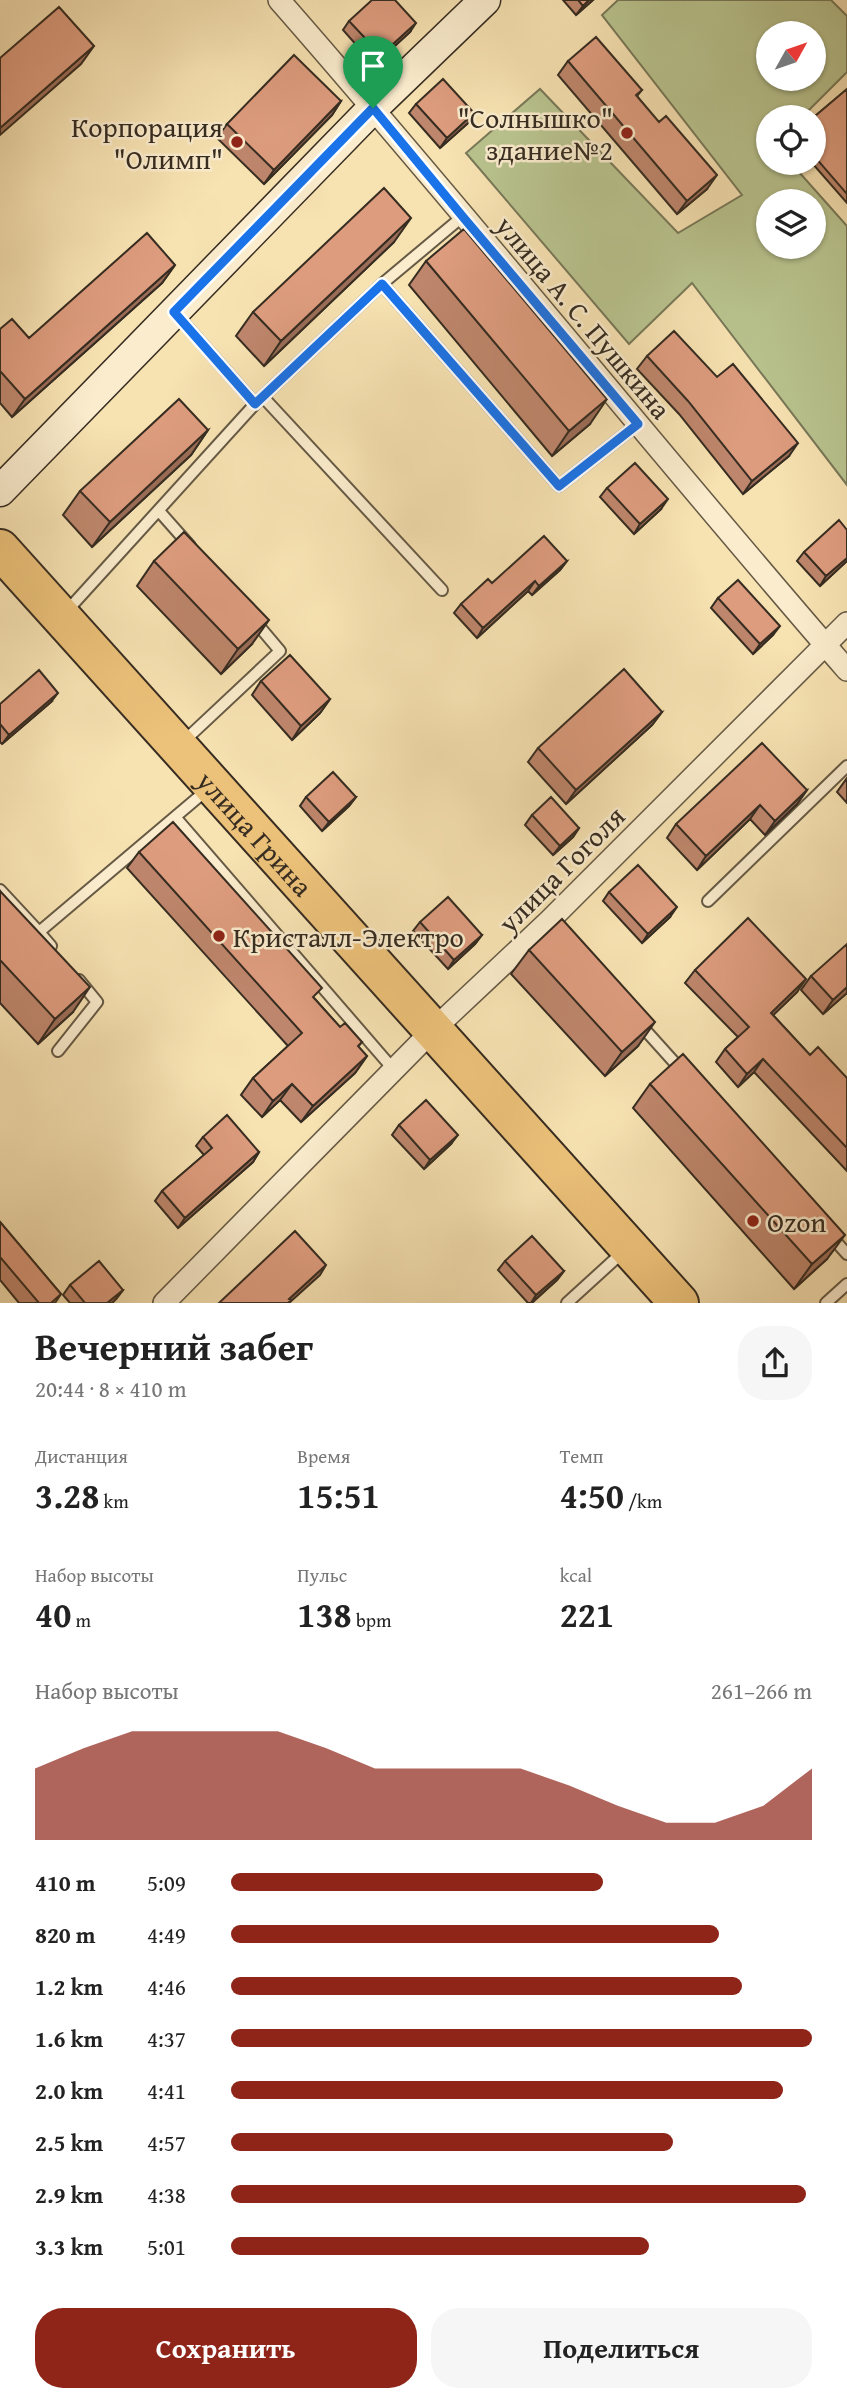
<!DOCTYPE html>
<html lang="ru">
<meta charset="utf-8">
<style>
body{margin:0;font-family:"Gentium Book Plus",serif;background:#f6f6f6;color:#222;height:100vh;display:flex;flex-direction:column;font-size:26px;white-space:nowrap}
*{box-sizing:border-box;margin:0}
p{font-size:23px;color:#767676}
.icon{flex:none;width:38px;height:38px;fill:none;stroke:currentColor;stroke-width:2;stroke-linecap:round;stroke-linejoin:round}
.map{position:relative;height:1303px;overflow:hidden}
.sheet{display:flex;flex-direction:column;background:#fff;flex:1}
.sheet>*{flex:none}
.needle{width:46px;rotate:50deg}
.controls{position:absolute;left:756px;top:21px;display:grid;gap:14px}
.controls a{display:grid;place-items:center;width:70px;height:70px;border-radius:50%;background:#fff;box-shadow:0 2px 5px #0004;font-size:35px}
.pin{position:absolute;display:grid;place-items:center;width:60px;height:60px;color:#fff;margin:-72px -30px;border-radius:50% 50% 50% 0;rotate:-45deg;box-shadow:0 0 7px #0007}
.pin .icon{rotate:45deg}
.round{display:grid;place-items:center;flex:none;width:74px;height:74px;border-radius:28px;background:#f6f6f6}
.overview{display:flex;align-items:center;justify-content:space-between;height:119px;padding:0 35px}
h1{font-size:38px;font-weight:700;line-height:52px}
.stats{display:grid;grid-template-columns:repeat(3,1fr);gap:10px;height:119px;padding:7px 35px}
.stats div{display:grid;align-content:center}
.stats b{font-size:35px;font-weight:700}
.stats small{font-size:19px;font-weight:400}
.stats p{font-size:19px}
.chart{height:196px;padding:14px 35px}
.chart p{display:flex;justify-content:space-between}
.chart svg{width:100%;height:126px;margin-top:7px;fill:#8f2418;opacity:.7}
.primary-button{display:flex;gap:14px;margin-top:auto;padding:14px 35px}
.primary-button a{flex:1;height:80px;border-radius:28px;background:#8f2418;color:#fff;font-size:28px;font-weight:700;line-height:80px;text-align:center}
.primary-button a+a{background:#f6f6f6;color:#222}
ul{padding:0 35px;list-style:none;font-size:23px}
li{display:grid;grid-template-columns:112px 84px 1fr;align-items:center;height:52px}
li i{height:18px;border-radius:9px;background:#8f2418}
.map>svg:first-child{display:block}
</style>
<div class="map">
<svg width="847" height="1303" viewBox="0 0 847 1303">
<rect width="100%" height="100%" fill="#f7e2b2"/>
<filter id="stains"><feTurbulence type="fractalNoise" baseFrequency=".00286" numOctaves="4"/><feColorMatrix values="0 0 0 0 .2 0 0 0 0 .09 0 0 0 0 .02 0 0 0 .5 -.17"/></filter>
<radialGradient id="worn" r=".72"><stop offset=".6" stop-color="#630" stop-opacity="0"/><stop offset="1" stop-color="#630" stop-opacity=".3"/></radialGradient>
<path fill="#b9c48f" stroke="#787858" stroke-width="2" fill-rule="evenodd" d="M 618,0 L 831,0 L 847,16 L 847,72 L 802,117 L 768,117 L 768,163 L 791,163 L 847,226 L 847,485 L 692,283 L 629,344 L 466,153 L 540,89 L 678,233 L 742,195 L 602,15 ZM 768,33 L 814,33 L 814,79 L 768,79 ZM 768,201 L 814,201 L 814,247 L 768,247 Z"/>
<g fill="none" stroke-linecap="round" stroke-linejoin="round">
<defs>
<path id="lane" d="M 382,284 L 559,486 L 638,424
M 176,314 L 255,404
M 263,397 L 442,590
M 159,511 L 190,546
M 66,612 L 255,404 L 382,284 L 462,217
M 182,743 L 280,651 L 253,619
M 176,818 L 394,1070
M 0,890 L 39,932
M 708,901 L 847,766
M 51,946 L 39,932 L 208,789
M 638,1022 L 683,1072
M 58,1051 L 97,1002 L 79,980
M 830,1235 L 847,1254
M 567,1303 L 624,1251
M 826,1303 L 847,1284"/>
<path id="street" d="M 279,0 C 472,220 655,449 847,670
M 164,1303 L 433,1030 L 548,922 L 847,623"/>
<path id="secondary" d="M 0,491 L 373,108 L 485,0"/>
<g id="highway">
<path id="s1" d="M 0,549 L 679,1303"/>
</g>
</defs>
<use href="#lane" stroke="#665a45" stroke-width="14"/>
<use href="#street" stroke="#665a45" stroke-width="24"/>
<use href="#secondary" stroke="#362c21" stroke-width="33"/>
<use href="#highway" stroke="#362c21" stroke-width="42"/>
<use href="#lane" stroke="#faeccd" stroke-width="10"/>
<use href="#street" stroke="#faeccd" stroke-width="21"/>
<use href="#secondary" stroke="#faeccd" stroke-width="30"/>
<use href="#highway" stroke="#ecc179" stroke-width="38"/>
</g>
<path fill="#be866c" stroke="#362c21" stroke-width="2" d="M 563,0 L 593,0 L 576,15 Z
M 349,21 L 410,32 L 374,65 L 343,30 Z
M 568,61 L 642,90 L 637,96 L 707,189 L 677,214 L 558,75 Z
M 847,89 L 847,203 L 812,163 L 814,163 L 814,117 Z
M 341,101 L 332,115 L 264,184 L 217,138 L 227,124 Z
M 416,104 L 474,113 L 468,123 L 440,148 L 409,113 Z
M 394,242 L 264,366 L 236,336 L 253,312 Z
M 426,261 L 590,424 L 552,456 L 409,285 Z
M 175,265 L 162,283 L 12,417 L 0,403 L 0,329 L 29,338 Z
M 647,356 L 789,456 L 743,494 L 679,414 L 637,369 Z
M 208,430 L 191,455 L 92,547 L 63,515 L 80,491 Z
M 607,488 L 661,509 L 634,534 L 600,497 Z
M 847,530 L 847,561 L 820,586 L 797,561 L 804,552 Z
M 154,561 L 252,644 L 221,674 L 137,586 Z
M 567,561 L 560,570 L 532,595 L 528,591 L 477,638 L 454,613 L 461,604 L 492,583 Z
M 718,598 L 773,635 L 753,654 L 711,608 Z
M 261,681 L 330,699 L 320,713 L 292,740 L 252,695 Z
M 51,702 L 2,744 L 0,742 L 0,704 Z
M 662,712 L 652,725 L 566,804 L 528,762 L 538,748 Z
M 847,778 L 847,803 L 837,792 Z
M 807,790 L 797,804 L 765,835 L 750,819 L 697,870 L 667,838 L 676,824 Z
M 306,797 L 356,797 L 349,806 L 322,831 L 300,806 Z
M 532,815 L 579,828 L 573,837 L 553,855 L 525,825 Z
M 139,852 L 315,999 L 340,1027 L 362,1042 L 358,1047 L 367,1056 L 355,1073 L 301,1122 L 280,1100 L 262,1117 L 241,1095 L 253,1078 L 288,1046 L 127,868 Z
M 0,891 L 73,1012 L 38,1044 L 0,1003 Z
M 609,892 L 670,917 L 642,943 L 603,901 Z
M 420,922 L 482,935 L 475,944 L 448,969 L 413,931 Z
M 529,950 L 638,1046 L 605,1076 L 511,974 Z
M 695,970 L 797,992 L 773,1015 L 810,1055 L 847,1078 L 847,1171 L 754,1072 L 738,1087 L 716,1062 L 725,1049 L 738,1037 L 685,983 Z
M 811,976 L 847,993 L 823,1014 L 801,990 Z
M 650,1084 L 827,1259 L 794,1289 L 633,1108 Z
M 399,1125 L 451,1144 L 424,1169 L 392,1135 Z
M 203,1137 L 259,1152 L 253,1162 L 178,1228 L 155,1201 L 162,1191 L 204,1155 L 196,1146 Z
M 0,1222 L 61,1294 L 55,1303 L 19,1303 L 0,1280 Z
M 505,1261 L 564,1271 L 557,1280 L 532,1303 L 528,1303 L 498,1270 Z
M 70,1285 L 123,1290 L 116,1299 L 112,1303 L 70,1303 L 63,1295 Z"/>
<path fill="#9b6d58" stroke="#362c21" stroke-width="2" d="M 589,0 L 593,0 L 576,15 L 583,6 Z
M 416,23 L 410,32 L 374,65 L 381,55 Z
M 94,46 L 81,64 L 0,135 L 0,128 Z
M 341,101 L 332,115 L 264,184 L 274,170 Z
M 474,113 L 468,123 L 440,148 L 447,138 Z
M 717,175 L 707,189 L 677,214 L 687,201 Z
M 411,218 L 394,242 L 264,366 L 281,341 Z
M 175,265 L 162,283 L 12,417 L 25,399 Z
M 607,399 L 590,424 L 552,456 L 569,431 Z
M 208,430 L 191,455 L 92,547 L 110,522 Z
M 798,443 L 789,456 L 743,494 L 752,481 Z
M 668,499 L 661,509 L 634,534 L 640,524 Z
M 847,558 L 847,561 L 820,586 L 826,576 Z
M 567,561 L 560,570 L 532,595 L 539,586 Z
M 535,581 L 528,591 L 477,638 L 483,628 Z
M 269,620 L 252,644 L 221,674 L 238,649 Z
M 780,626 L 773,635 L 753,654 L 760,644 Z
M 58,693 L 51,702 L 2,744 L 9,735 Z
M 330,699 L 320,713 L 292,740 L 301,726 Z
M 662,712 L 652,725 L 566,804 L 576,790 Z
M 807,790 L 797,804 L 765,835 L 775,821 Z
M 356,797 L 349,806 L 322,831 L 329,822 Z
M 760,805 L 750,819 L 697,870 L 706,856 Z
M 579,828 L 573,837 L 553,855 L 560,846 Z
M 677,907 L 670,917 L 642,943 L 648,934 Z
M 482,935 L 475,944 L 448,969 L 454,960 Z
M 806,979 L 797,992 L 762,1026 L 771,1013 Z
M 90,987 L 73,1012 L 38,1044 L 55,1019 Z
M 847,987 L 847,993 L 823,1014 L 833,1000 Z
M 655,1022 L 638,1046 L 605,1076 L 622,1052 Z
M 367,1056 L 355,1073 L 301,1122 L 313,1106 Z
M 763,1059 L 754,1072 L 738,1087 L 747,1074 Z
M 292,1084 L 280,1100 L 262,1117 L 273,1101 Z
M 458,1135 L 451,1144 L 424,1169 L 430,1160 Z
M 259,1152 L 253,1162 L 178,1228 L 185,1218 Z
M 845,1235 L 827,1259 L 794,1289 L 812,1264 Z
M 326,1265 L 320,1275 L 289,1303 L 286,1303 L 289,1299 Z
M 564,1271 L 557,1280 L 531,1303 L 536,1295 Z
M 123,1290 L 116,1299 L 112,1303 L 107,1303 Z"/>
<path fill="#dd9c7e" stroke="#362c21" stroke-width="2" d="M 372,0 L 395,0 L 416,23 L 381,55 L 349,21 Z
M 578,0 L 589,0 L 583,6 Z
M 59,7 L 94,46 L 0,128 L 0,58 Z
M 596,37 L 642,90 L 636,95 L 659,122 L 666,116 L 717,175 L 687,201 L 568,61 Z
M 294,55 L 341,101 L 274,170 L 227,124 Z
M 443,79 L 474,113 L 447,138 L 416,104 Z
M 847,89 L 847,194 L 814,156 L 814,117 Z
M 384,188 L 411,218 L 281,341 L 253,312 Z
M 464,229 L 607,399 L 569,431 L 426,261 Z
M 147,233 L 175,265 L 25,399 L 0,371 L 0,329 L 12,319 L 29,338 Z
M 674,331 L 717,377 L 733,364 L 798,443 L 752,481 L 688,401 L 647,356 Z
M 179,399 L 208,430 L 110,522 L 80,491 Z
M 635,463 L 668,499 L 640,524 L 607,488 Z
M 839,520 L 847,530 L 847,558 L 826,576 L 804,552 Z
M 184,532 L 269,620 L 238,649 L 154,561 Z
M 544,536 L 567,561 L 539,586 L 535,581 L 483,628 L 461,604 L 488,579 L 492,583 Z
M 738,580 L 780,626 L 760,644 L 718,598 Z
M 290,655 L 330,699 L 301,726 L 261,681 Z
M 624,669 L 662,712 L 576,790 L 538,748 Z
M 39,670 L 58,693 L 9,735 L 0,724 L 0,704 Z
M 762,743 L 807,790 L 775,821 L 760,805 L 706,856 L 676,824 Z
M 333,772 L 356,797 L 329,822 L 306,797 Z
M 551,797 L 579,828 L 560,846 L 532,815 Z
M 173,822 L 322,988 L 313,997 L 340,1027 L 345,1023 L 362,1042 L 358,1046 L 367,1056 L 313,1106 L 292,1084 L 273,1101 L 253,1078 L 302,1033 L 139,852 Z
M 638,865 L 677,907 L 648,934 L 609,892 Z
M 0,891 L 90,987 L 55,1019 L 0,960 Z
M 448,897 L 482,935 L 454,960 L 420,922 Z
M 748,918 L 806,979 L 771,1013 L 810,1055 L 818,1047 L 847,1078 L 847,1148 L 763,1059 L 747,1074 L 725,1049 L 749,1027 L 695,970 Z
M 562,919 L 655,1022 L 622,1052 L 529,950 Z
M 847,944 L 847,987 L 833,1000 L 811,976 Z
M 683,1054 L 845,1235 L 812,1264 L 650,1084 Z
M 426,1100 L 458,1135 L 430,1160 L 399,1125 Z
M 227,1115 L 259,1152 L 185,1218 L 162,1191 L 212,1148 L 203,1137 Z
M 0,1222 L 61,1294 L 51,1303 L 39,1303 L 0,1257 Z
M 295,1231 L 326,1265 L 289,1299 L 291,1300 L 288,1303 L 219,1303 Z
M 532,1236 L 564,1271 L 536,1295 L 505,1261 Z
M 99,1261 L 123,1290 L 107,1303 L 85,1303 L 70,1285 Z"/>
<g fill="none" stroke-linecap="round" stroke-linejoin="round">
<defs>
<path id="route" d="M 373,108 L 463,217 L 638,424 L 559,486 L 382,284 L 255,404 L 174,312 Z"/>
</defs>
<use href="#route" stroke="#fff" stroke-width="14"/>
<use href="#route" stroke="#1a73e8" stroke-width="9"/>
</g>
<g fill="#8f2418" stroke="#faeccd" stroke-width="2.5">
<circle cx="627" cy="133" r="7"/>
<circle cx="237" cy="142" r="7"/>
<circle cx="219" cy="936" r="7"/>
<circle cx="753" cy="1221" r="7"/>
</g>
<g text-anchor="middle" dominant-baseline="central" stroke-width="5" stroke-linejoin="round" paint-order="stroke">
<g font-size="28" fill="#362c21" stroke="#faeccd" text-anchor="end">
<text x="613" y="117">"Солнышко"<tspan x="613" dy="32">здание№2</tspan></text>
<text x="223" y="126">Корпорация<tspan x="223" dy="32">"Олимп"</tspan></text>
<text x="233" y="936" text-anchor="start">Кристалл-Электро</text>
<text x="767" y="1221" text-anchor="start">Ozon</text>
</g>
<g font-size="28" fill="#362c21" stroke="#faeccd">
<text transform="translate(584 317) rotate(50)">улица А. С. Пушкина</text>
<text stroke="none"><textPath href="#s1" startOffset="382">улица Грина</textPath></text>
<text transform="translate(561 869) rotate(-45)">улица Гоголя</text>
</g>
</g>
<rect width="100%" height="100%" filter="url(#stains)"/>
<rect width="100%" height="100%" fill="url(#worn)"/>
</svg>
<div class="controls">
<a><svg class="needle" viewBox="-14 -14 28 28"><path d="M0-13l5 13h-10z" fill="#e53935"/><path d="M0 13l5-13h-10z" fill="#767676"/></svg></a>
<a><svg class="icon" aria-label="locate" viewBox="0 0 24 24"><circle cx="12" cy="12" r="6"/><path d="M12 2v4M12 18v4M2 12h4M18 12h4"/></svg></a>
<a><svg class="icon" aria-label="layers" viewBox="0 0 24 24"><path d="M12 4l9 5-9 5-9-5zM3 14l9 5 9-5"/></svg></a>
</div>
<div class="pin" style="left:373px;top:108px;background:#1e9e55"><svg class="icon" aria-label="arrive" viewBox="0 0 24 24"><path d="M6 21V4h12l-3 4 3 4H6"/></svg></div>
</div>
<section class="sheet">
<div class="overview"><div><h1>Вечерний забег</h1><p>20:44 · 8 × 410 m</p></div><a class="round"><svg class="icon" aria-label="share" viewBox="0 0 24 24"><path d="M12 15V3M7 8l5-5 5 5M5 13v7h14v-7"/></svg></a></div>
<div class="stats">
<div><p>Дистанция</p><b>3.28<small> km</small></b></div>
<div><p>Время</p><b>15:51</b></div>
<div><p>Темп</p><b>4:50<small> /km</small></b></div>
</div>
<div class="stats">
<div><p>Набор высоты</p><b>40<small> m</small></b></div>
<div><p>Пульс</p><b>138<small> bpm</small></b></div>
<div><p>kcal</p><b>221</b></div>
</div>
<div class="chart"><p><span>Набор высоты</span>261–266 m</p>
<svg viewBox="0 0 160 44" preserveAspectRatio="none"><path d="M0 44V19L10 12L20 6L30 6L40 6L50 6L60 12L70 19L80 19L90 19L100 19L110 25L120 32L130 38L140 38L150 32L160 19V44z"/></svg>
</div>
<ul>
<li><b>410 m</b>5:09<i style="width:64%"></i></li>
<li><b>820 m</b>4:49<i style="width:84%"></i></li>
<li><b>1.2 km</b>4:46<i style="width:88%"></i></li>
<li><b>1.6 km</b>4:37<i style="width:100%"></i></li>
<li><b>2.0 km</b>4:41<i style="width:95%"></i></li>
<li><b>2.5 km</b>4:57<i style="width:76%"></i></li>
<li><b>2.9 km</b>4:38<i style="width:99%"></i></li>
<li><b>3.3 km</b>5:01<i style="width:72%"></i></li>
</ul>
<div class="primary-button"><a>Сохранить</a><a>Поделиться</a></div>
</section>
